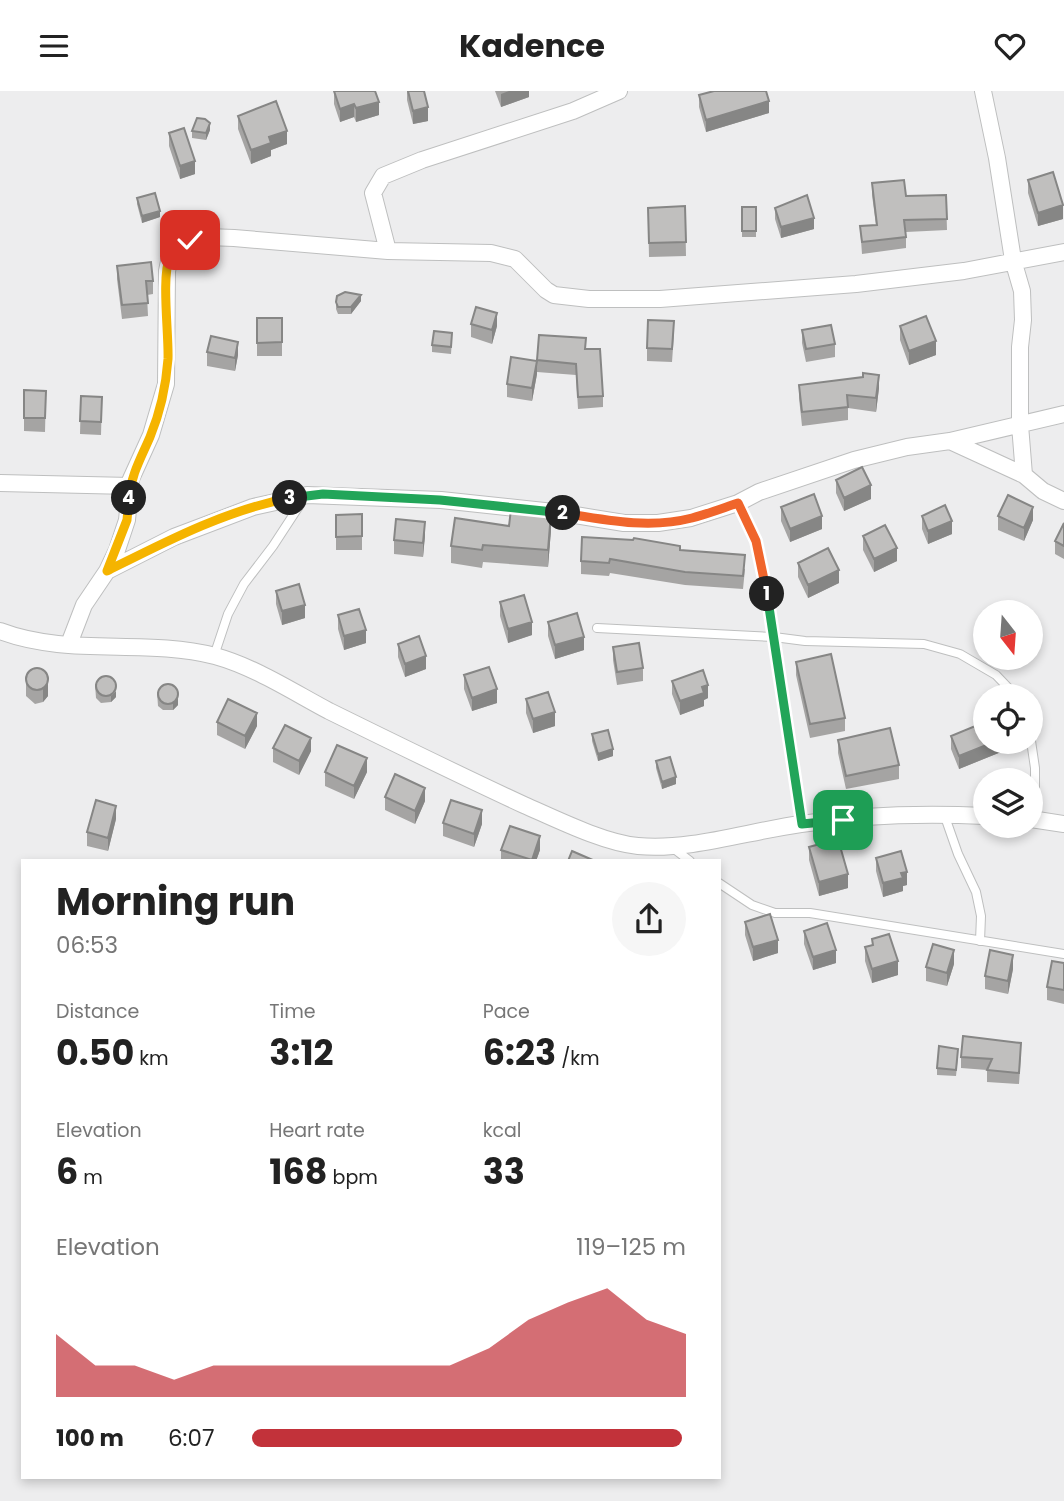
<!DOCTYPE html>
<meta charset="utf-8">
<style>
body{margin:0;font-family:Poppins,sans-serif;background:#f6f6f6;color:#222;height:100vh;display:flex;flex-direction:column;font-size:26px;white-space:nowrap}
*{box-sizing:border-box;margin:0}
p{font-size:23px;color:#767676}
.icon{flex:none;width:38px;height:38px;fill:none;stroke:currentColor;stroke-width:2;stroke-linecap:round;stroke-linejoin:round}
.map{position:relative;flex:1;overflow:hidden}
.drawer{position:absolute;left:21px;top:768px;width:700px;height:620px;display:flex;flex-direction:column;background:#fff;border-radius:0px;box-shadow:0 4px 10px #0003}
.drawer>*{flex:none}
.needle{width:46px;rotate:163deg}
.tools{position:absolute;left:973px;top:509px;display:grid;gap:14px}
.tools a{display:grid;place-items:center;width:70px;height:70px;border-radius:50%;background:#fff;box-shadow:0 4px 10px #0003;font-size:35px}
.pin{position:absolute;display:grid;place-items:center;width:60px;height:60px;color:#fff;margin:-30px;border-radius:14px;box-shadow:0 4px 10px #0006}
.km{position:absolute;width:35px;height:35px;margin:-18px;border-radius:50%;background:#222;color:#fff;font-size:19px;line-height:35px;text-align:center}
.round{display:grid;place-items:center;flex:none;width:74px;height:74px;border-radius:37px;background:#f6f6f6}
.summary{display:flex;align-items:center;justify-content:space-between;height:119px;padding:0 35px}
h1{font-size:38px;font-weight:700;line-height:52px}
.metrics{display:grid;grid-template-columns:repeat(3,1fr);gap:10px;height:119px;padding:7px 35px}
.metrics div{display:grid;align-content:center}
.metrics b{font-size:35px;font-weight:700}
.metrics small{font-size:19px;font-weight:400}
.metrics p{font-size:19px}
.chart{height:196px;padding:14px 35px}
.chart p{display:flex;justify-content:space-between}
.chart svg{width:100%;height:126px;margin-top:7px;fill:#c2323a;opacity:.7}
ul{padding:0 35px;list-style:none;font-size:23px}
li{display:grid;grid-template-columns:112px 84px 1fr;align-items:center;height:52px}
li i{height:18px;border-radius:9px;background:#c2323a}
header{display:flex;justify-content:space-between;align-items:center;height:91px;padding:0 35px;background:#fff;font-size:32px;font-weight:700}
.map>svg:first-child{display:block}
</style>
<header><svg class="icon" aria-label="menu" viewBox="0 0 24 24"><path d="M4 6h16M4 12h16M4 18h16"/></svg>Kadence<svg class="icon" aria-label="heart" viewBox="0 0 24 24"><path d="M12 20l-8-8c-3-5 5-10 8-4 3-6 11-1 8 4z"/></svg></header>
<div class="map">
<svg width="1064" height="1410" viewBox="0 0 1064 1410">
<rect width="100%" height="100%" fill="#ededee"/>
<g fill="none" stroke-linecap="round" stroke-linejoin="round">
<defs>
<path id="service" d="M 738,412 L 756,450 L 763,477 L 802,733
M 597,537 L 774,546 L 805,550 L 924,553 L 960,563 L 996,584 L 1017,606
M 214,565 L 228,523 L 244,493 L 273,455 L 305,406
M 1031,650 L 1035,677 L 1035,729
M 944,723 L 958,763 L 976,801 L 981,825 L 980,850
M 673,757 L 690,770
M 719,792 L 752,814 L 775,822 L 810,822 L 1064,863"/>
<path id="minor" d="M 983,0 L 997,67 L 1013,169 L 1022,200 L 1023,229 L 1020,256 L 1020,334 L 1024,384
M 388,160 L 373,102 L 383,85 L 422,69 L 573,20 L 619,0
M 950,350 L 1064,323
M 0,392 L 130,395
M 107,480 L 174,446 L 253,416 L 307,404 L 441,409 L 563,422 L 624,432 L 658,432 L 691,427 L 738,412 L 759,401 L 854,369 L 907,356 L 950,350 L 1024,384 L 1043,400 L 1064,410
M 0,540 C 68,566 145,547 215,565 C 255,576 293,601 329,620 C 394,652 459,684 524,714 C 556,728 604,752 638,755 C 690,760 749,740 801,733 C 861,724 924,722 985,725
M 69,553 L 84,514 L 107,480 L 117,459 L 127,429 L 131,388 L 151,344 L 166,293 L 167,180 L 170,166 L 180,153 L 208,146 L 234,147 L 388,160 L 491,162 L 515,168 L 546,199 L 554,204 L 589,208 L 660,208 L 856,193 L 964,180 L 1064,161
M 1031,728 L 1064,733"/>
</defs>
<use href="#service" stroke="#bebfbf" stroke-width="10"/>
<use href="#minor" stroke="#bebfbf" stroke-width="18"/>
<use href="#service" stroke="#fff" stroke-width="8"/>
<use href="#minor" stroke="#fff" stroke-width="16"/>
</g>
<path fill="#a5a4a3" d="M 334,0 L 379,24 L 356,31 L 354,26 L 340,31 L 334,13 Z
M 407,0 L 424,0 L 428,30 L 413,33 L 407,9 Z
M 495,0 L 529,0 L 529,6 L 501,16 Z
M 699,4 L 769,22 L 706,41 L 699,16 Z
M 238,25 L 287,53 L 271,59 L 271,65 L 251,73 L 238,38 Z
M 210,39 L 206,49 L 192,47 L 192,40 Z
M 169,42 L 195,83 L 180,88 L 169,55 Z
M 1028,89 L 1063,128 L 1038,135 L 1028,102 Z
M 872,92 L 906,105 L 946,104 L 947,139 L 906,141 L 906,157 L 862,163 L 860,135 L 876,134 L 872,104 Z
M 137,107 L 160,126 L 142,132 L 137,113 Z
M 685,115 L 686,165 L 649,166 L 648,117 Z
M 742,116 L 756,116 L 756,146 L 742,146 Z
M 775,117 L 814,138 L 781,147 L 775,128 Z
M 117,175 L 153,190 L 153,203 L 147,204 L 148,225 L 122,228 L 117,188 Z
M 361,210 L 351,223 L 338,223 L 336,218 L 336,211 Z
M 257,227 L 282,227 L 282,265 L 257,265 Z
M 471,233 L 497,235 L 492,253 L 471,246 Z
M 900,235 L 936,264 L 909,274 L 900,249 Z
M 802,239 L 835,253 L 835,266 L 806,271 L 802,252 Z
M 674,243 L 672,271 L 647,270 L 647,257 Z
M 452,248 L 451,263 L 432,261 L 432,254 Z
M 586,258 L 603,305 L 603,316 L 578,318 L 576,284 L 537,281 L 537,269 Z
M 207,261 L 238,264 L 235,280 L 207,275 Z
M 537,283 L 532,310 L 507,306 L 507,293 Z
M 799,294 L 879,297 L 876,321 L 848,317 L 848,329 L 802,335 L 799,307 Z
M 24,299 L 46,300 L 45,341 L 24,340 Z
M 81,305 L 102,306 L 101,344 L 80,343 Z
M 836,389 L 871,408 L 844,420 L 836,402 Z
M 781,416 L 822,438 L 790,451 L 781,430 Z
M 362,423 L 362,459 L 336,459 L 336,424 Z
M 922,425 L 952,443 L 928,453 L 922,438 Z
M 998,425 L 1033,429 L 1024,450 L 998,439 Z
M 1064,432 L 1064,468 L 1055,463 L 1055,450 Z
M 509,435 L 551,439 L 548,476 L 483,471 L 482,477 L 451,472 L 451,455 Z
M 425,444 L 423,466 L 394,463 L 394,449 Z
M 863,445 L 897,470 L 874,481 L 863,459 Z
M 680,459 L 745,478 L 743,498 L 685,494 L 610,482 L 609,485 L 581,483 L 581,470 Z
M 798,472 L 839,492 L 808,507 L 798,486 Z
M 276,500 L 305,527 L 282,534 L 276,513 Z
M 500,511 L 532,544 L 508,552 L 500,525 Z
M 338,524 L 366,552 L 344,559 L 338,538 Z
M 548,531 L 584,559 L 555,568 L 548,545 Z
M 398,553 L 426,578 L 405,586 L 398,566 Z
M 613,556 L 643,577 L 643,590 L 617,594 L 613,569 Z
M 796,571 L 845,627 L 845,640 L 810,647 L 796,584 Z
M 31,579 L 48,605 L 43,611 L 35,613 L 26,605 L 26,584 Z
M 464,584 L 497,612 L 472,620 L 464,598 Z
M 672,590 L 708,607 L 704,609 L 704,615 L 680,624 L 672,603 Z
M 95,593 L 116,606 L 111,611 L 101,612 L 96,607 Z
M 157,601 L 178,614 L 173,619 L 163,619 L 158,615 Z
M 526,608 L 555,635 L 533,642 L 526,622 Z
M 217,631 L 257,635 L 245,658 L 217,644 Z
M 592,643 L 613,665 L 598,670 L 592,650 Z
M 951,645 L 1001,651 L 1001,661 L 959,678 L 951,658 Z
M 838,649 L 899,674 L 899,688 L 846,698 L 838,662 Z
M 273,657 L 311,660 L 299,684 L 273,671 Z
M 656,670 L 676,693 L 662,698 L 656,677 Z
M 325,681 L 367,681 L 354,708 L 325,695 Z
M 385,706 L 425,710 L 415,733 L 385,719 Z
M 116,728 L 108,760 L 87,755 L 87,741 Z
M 443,732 L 482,733 L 474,756 L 443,745 Z
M 809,756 L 848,797 L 819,805 L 809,769 Z
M 501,759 L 540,759 L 536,770 L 501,770 Z
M 876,767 L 907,794 L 903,795 L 903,800 L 883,806 L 876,780 Z
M 745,831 L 778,862 L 753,870 L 745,844 Z
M 804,840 L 836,872 L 813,879 L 804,853 Z
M 872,848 L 898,884 L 872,892 L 865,870 L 865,856 L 872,854 Z
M 1064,872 L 1064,913 L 1047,909 L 1047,896 Z
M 954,873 L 947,895 L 926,890 L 926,876 Z
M 1013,878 L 1008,903 L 985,898 L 985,885 Z
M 1021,963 L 1019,993 L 987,991 L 987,979 L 961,977 L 961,966 Z
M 958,965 L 956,985 L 937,984 L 937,977 Z"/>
<path fill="#868685" d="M 509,0 L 529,0 L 529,6 L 501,16 L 501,3 Z
M 769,10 L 769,22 L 706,41 L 706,29 Z
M 379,11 L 379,24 L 356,31 L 356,17 Z
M 354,13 L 354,26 L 340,31 L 340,18 Z
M 428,16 L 428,30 L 413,33 L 413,20 Z
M 210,32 L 210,39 L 206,49 L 206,42 Z
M 287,40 L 287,53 L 271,59 L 271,65 L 251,73 L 251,59 L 269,46 Z
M 195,70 L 195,83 L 180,88 L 180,75 Z
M 1063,114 L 1063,128 L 1038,135 L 1038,122 Z
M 160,120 L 160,126 L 142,132 L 142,125 Z
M 814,127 L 814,138 L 781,147 L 781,136 Z
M 361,204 L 361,210 L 351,223 L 351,216 Z
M 497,222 L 497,235 L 492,253 L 492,239 Z
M 936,250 L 936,264 L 909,274 L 909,260 Z
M 238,251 L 238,264 L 235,280 L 235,267 Z
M 537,270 L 537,283 L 532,310 L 532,297 Z
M 879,284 L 879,297 L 876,321 L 876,307 Z
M 871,394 L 871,408 L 844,420 L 844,407 Z
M 1033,416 L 1033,429 L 1024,450 L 1024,437 Z
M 551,422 L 551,439 L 548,476 L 548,459 Z
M 822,425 L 822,438 L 790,451 L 790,438 Z
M 952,430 L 952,443 L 928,453 L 928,440 Z
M 425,431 L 425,444 L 423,466 L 423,452 Z
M 897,457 L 897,470 L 874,481 L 874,468 Z
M 839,479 L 839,492 L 808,507 L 808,494 Z
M 305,514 L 305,527 L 282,534 L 282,520 Z
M 532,531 L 532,544 L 508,552 L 508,538 Z
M 366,539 L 366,552 L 344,559 L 344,545 Z
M 584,546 L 584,559 L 555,568 L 555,554 Z
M 426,565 L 426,578 L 405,586 L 405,573 Z
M 48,592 L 48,605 L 43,611 L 43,598 Z
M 708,594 L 708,607 L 704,609 L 704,615 L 680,624 L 680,610 L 702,596 Z
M 497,598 L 497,612 L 472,620 L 472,607 Z
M 116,600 L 116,606 L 111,611 L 111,605 Z
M 178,607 L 178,614 L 173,619 L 173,612 Z
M 555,621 L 555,635 L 533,642 L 533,628 Z
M 257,622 L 257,635 L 245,658 L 245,645 Z
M 311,647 L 311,660 L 299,684 L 299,670 Z
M 994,651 L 1001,651 L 1001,661 L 959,678 L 959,665 Z
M 613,658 L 613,665 L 598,670 L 598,663 Z
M 367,667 L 367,681 L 354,708 L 354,695 Z
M 676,686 L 676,693 L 662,698 L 662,691 Z
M 425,697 L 425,710 L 415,733 L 415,720 Z
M 116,715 L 116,728 L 108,760 L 108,747 Z
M 482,719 L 482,733 L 474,756 L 474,743 Z
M 540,745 L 540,759 L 536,770 L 532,770 Z
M 907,781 L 907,794 L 903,795 L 903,800 L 883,806 L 883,792 L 901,782 Z
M 848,783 L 848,797 L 819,805 L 819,791 Z
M 778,849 L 778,862 L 753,870 L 753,856 Z
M 836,859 L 836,872 L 813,879 L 813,866 Z
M 954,859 L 954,873 L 947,895 L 947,882 Z
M 1013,864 L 1013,878 L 1008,903 L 1008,890 Z
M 898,870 L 898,884 L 872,892 L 872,878 Z"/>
<path fill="#c0bfbe" stroke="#868685" stroke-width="2" d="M 334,0 L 375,0 L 379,11 L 356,17 L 354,13 L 340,18 Z
M 408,0 L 424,0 L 428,16 L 413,20 Z
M 714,0 L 766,0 L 769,10 L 706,29 L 699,4 Z
M 276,10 L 287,40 L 269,46 L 271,52 L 251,59 L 238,25 Z
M 197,27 L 205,28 L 210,32 L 206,42 L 192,40 Z
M 184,37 L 195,70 L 180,75 L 169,42 Z
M 1053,81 L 1063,114 L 1038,122 L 1028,89 Z
M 904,89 L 906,105 L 946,104 L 947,128 L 904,129 L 906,146 L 862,151 L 860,135 L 877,134 L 872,92 Z
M 155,102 L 160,120 L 142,125 L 137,107 Z
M 807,104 L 814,127 L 781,136 L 775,117 Z
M 685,115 L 686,151 L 649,152 L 648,117 Z
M 742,116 L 756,116 L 756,140 L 742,140 Z
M 151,171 L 153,190 L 146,190 L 148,212 L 122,214 L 117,175 Z
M 345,201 L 361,204 L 351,216 L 338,216 L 336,211 L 337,205 Z
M 476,216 L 497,222 L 492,239 L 471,233 Z
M 926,225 L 936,250 L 909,260 L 900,235 Z
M 257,227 L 282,227 L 282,251 L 257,252 Z
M 648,229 L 674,230 L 672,258 L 647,257 Z
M 831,234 L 835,253 L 806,258 L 802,239 Z
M 434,240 L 452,242 L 451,256 L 432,254 Z
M 539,244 L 586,247 L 585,258 L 600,258 L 603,305 L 578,306 L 576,273 L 537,269 Z
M 211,245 L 238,251 L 235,267 L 207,261 Z
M 511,266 L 537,270 L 532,297 L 507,293 Z
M 863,282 L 879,284 L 876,307 L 847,304 L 848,316 L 802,321 L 799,294 L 863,286 Z
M 24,299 L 46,300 L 45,327 L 24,327 Z
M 81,305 L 102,306 L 101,331 L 80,330 Z
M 862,376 L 871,394 L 844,407 L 836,389 Z
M 814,403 L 822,425 L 790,438 L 781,416 Z
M 1008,404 L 1033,416 L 1024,437 L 998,425 Z
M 945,414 L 952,430 L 928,440 L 922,425 Z
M 511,418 L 551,422 L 548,459 L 483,454 L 482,459 L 451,455 L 455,427 L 509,435 Z
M 362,423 L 362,445 L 336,446 L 336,424 Z
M 396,428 L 425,431 L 423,452 L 394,449 Z
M 1064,432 L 1064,455 L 1055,450 Z
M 885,434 L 897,457 L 874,468 L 863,445 Z
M 582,446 L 633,449 L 634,447 L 680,455 L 680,459 L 745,464 L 743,485 L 685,481 L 610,468 L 609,472 L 581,470 Z
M 828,457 L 839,479 L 808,494 L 798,472 Z
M 299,493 L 305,514 L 282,520 L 276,500 Z
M 524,504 L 532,531 L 508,538 L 500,511 Z
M 359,518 L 366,539 L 344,545 L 338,524 Z
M 577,522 L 584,546 L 555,554 L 548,531 Z
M 419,545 L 426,565 L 405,573 L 398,553 Z
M 639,552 L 643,577 L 617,581 L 613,556 Z
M 831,563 L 845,627 L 810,633 L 796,571 Z
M 489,576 L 497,598 L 472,607 L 464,584 Z
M26 588a11 11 0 1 1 22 0a11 11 0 1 1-22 0Z
M 703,579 L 708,594 L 702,596 L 704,602 L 680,610 L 672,590 Z
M96 595a10 10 0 1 1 20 0a10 10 0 1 1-20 0Z
M158 603a10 10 0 1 1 20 0a10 10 0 1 1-20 0Z
M 548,601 L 555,621 L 533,628 L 526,608 Z
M 228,608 L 257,622 L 245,645 L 217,631 Z
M 985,631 L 985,651 L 994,651 L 959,665 L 951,645 Z
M 285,634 L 311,647 L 299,670 L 273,657 Z
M 890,637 L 899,674 L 846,685 L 838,649 Z
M 608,639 L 613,658 L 598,663 L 592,643 Z
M 337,654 L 367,667 L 354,695 L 325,681 Z
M 670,666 L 676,686 L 662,691 L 656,670 Z
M 395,683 L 425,697 L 415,720 L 385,706 Z
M 96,709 L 116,715 L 108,747 L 87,741 Z
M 451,709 L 482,719 L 474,743 L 443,732 Z
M 510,735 L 540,745 L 532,769 L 501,759 Z
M 838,748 L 848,783 L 819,791 L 809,756 Z
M 572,760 L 595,770 L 568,770 Z
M 901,760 L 907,781 L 901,782 L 903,787 L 883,792 L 876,767 Z
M 770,823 L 778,849 L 753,856 L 745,831 Z
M 827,832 L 836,859 L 813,866 L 804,840 Z
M 889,843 L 898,870 L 872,878 L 865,856 L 873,854 L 872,848 Z
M 933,853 L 954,859 L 947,882 L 926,876 Z
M 990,859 L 1013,864 L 1008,890 L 985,885 Z
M 1052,870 L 1064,872 L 1064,899 L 1047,896 Z
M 963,945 L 1021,952 L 1019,982 L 987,979 L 992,968 L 961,966 Z
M 939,955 L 958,958 L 956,979 L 937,977 Z"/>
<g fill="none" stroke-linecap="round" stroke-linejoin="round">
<defs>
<path id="split-1" d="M 767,503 L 802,733 L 843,729"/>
<path id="split-2" d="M 563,422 C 606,429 649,438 692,427 C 707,423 723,417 738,412 L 756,450 L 767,503"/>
<path id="split-3" d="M 290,407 L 323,403 L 440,409 L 563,422"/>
<path id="split-4" d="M 129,407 L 127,429 L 107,480 C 165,451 226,419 290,407"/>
<path id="split-5" d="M 129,407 C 131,384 141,367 150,346 C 160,322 166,295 168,268 C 169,244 161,185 170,166 C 174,157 182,152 190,149"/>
</defs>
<use href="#split-1" stroke="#fff" stroke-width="14"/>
<use href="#split-2" stroke="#fff" stroke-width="14"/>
<use href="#split-3" stroke="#fff" stroke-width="14"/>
<use href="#split-4" stroke="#fff" stroke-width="14"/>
<use href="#split-5" stroke="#fff" stroke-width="14"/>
<use href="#split-1" stroke="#22a559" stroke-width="9"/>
<use href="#split-2" stroke="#f0652b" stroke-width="9"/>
<use href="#split-3" stroke="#22a559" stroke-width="9"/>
<use href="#split-4" stroke="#f5b400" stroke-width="9"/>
<use href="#split-5" stroke="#f5b400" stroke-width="9"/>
</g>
</svg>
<div class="tools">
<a><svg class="needle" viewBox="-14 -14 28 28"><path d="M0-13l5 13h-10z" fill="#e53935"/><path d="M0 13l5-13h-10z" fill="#767676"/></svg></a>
<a><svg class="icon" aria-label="locate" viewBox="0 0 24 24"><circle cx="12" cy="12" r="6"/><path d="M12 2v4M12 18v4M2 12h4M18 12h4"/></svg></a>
<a><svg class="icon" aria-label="layers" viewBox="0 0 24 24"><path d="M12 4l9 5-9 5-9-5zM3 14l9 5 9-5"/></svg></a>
</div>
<div class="pin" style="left:843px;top:729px;background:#1e9e55"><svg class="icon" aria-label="arrive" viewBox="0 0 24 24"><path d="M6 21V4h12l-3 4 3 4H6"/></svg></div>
<div class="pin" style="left:190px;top:149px;background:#d93025"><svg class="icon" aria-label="check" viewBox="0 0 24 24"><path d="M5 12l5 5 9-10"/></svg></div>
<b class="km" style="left:767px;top:503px">1</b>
<b class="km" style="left:563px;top:422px">2</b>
<b class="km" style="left:290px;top:407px">3</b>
<b class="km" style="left:129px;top:407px">4</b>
<section class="drawer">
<div class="summary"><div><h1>Morning run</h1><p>06:53</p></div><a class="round"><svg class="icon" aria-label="share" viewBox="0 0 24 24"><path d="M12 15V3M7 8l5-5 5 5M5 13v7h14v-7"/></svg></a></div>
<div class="metrics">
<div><p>Distance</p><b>0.50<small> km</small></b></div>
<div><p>Time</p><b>3:12</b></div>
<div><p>Pace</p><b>6:23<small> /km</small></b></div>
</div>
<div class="metrics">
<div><p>Elevation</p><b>6<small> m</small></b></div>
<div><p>Heart rate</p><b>168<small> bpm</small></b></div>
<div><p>kcal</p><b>33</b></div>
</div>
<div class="chart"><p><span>Elevation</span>119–125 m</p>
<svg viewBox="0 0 160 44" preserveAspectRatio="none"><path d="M0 44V22L10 33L20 33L30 38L40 33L50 33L60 33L70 33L80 33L90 33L100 33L110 27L120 17L130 11L140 6L150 17L160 22V44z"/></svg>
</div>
<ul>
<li><b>100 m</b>6:07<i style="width:99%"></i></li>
</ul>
</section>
</div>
